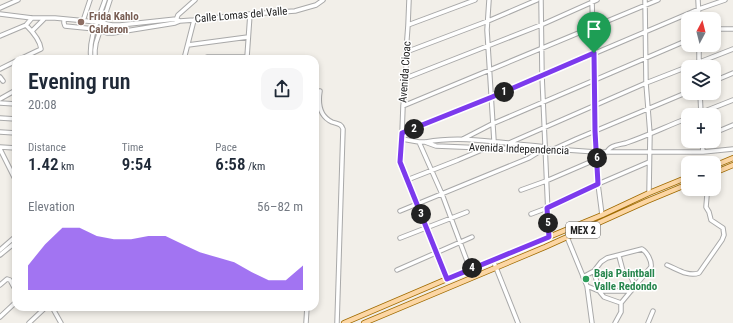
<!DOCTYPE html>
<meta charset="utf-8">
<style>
body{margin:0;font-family:"Roboto Condensed",sans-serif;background:#f6f6f7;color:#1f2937;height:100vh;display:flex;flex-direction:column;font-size:15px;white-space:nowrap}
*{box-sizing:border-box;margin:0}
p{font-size:13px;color:#747a83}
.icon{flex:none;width:22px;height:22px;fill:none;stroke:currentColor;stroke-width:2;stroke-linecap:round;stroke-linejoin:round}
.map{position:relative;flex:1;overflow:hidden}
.details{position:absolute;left:12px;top:55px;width:307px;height:256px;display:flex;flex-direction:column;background:#fff;border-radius:12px;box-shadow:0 2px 6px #0003}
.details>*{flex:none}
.needle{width:26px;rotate:7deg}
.controls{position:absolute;left:681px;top:12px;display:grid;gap:8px}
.controls a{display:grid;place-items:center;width:40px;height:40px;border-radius:8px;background:#fff;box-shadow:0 2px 6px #0003;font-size:20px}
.pin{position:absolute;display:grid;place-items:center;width:34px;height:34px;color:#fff;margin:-41px -17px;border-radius:50% 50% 50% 0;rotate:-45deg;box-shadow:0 0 4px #0007}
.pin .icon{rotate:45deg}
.km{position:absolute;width:20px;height:20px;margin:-10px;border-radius:50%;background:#222;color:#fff;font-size:11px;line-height:20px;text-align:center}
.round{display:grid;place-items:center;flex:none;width:42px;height:42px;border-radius:12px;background:#f6f6f7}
.head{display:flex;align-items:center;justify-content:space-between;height:68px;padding:0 16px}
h1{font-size:22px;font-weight:600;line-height:30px}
.figures{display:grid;grid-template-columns:repeat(3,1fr);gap:6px;height:68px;padding:4px 16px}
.figures div{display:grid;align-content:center}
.figures b{font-size:17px;font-weight:600}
.figures small{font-size:11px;font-weight:400}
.figures p{font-size:11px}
.chart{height:112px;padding:8px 16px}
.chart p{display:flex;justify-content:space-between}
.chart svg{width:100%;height:72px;margin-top:4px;fill:#7c3aed;opacity:.7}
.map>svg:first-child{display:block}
</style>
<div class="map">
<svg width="733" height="323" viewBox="0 0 733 323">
<rect width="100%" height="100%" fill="#f2efe9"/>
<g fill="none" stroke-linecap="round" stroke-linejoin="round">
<defs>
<path id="minor" d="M 409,0 L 408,25 L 406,52 L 406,78 L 403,106 L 402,133 L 400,162 L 447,279
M 489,0 L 487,30 L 494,141
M 541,0 L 542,75 L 549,237
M 592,0 L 596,152 L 598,184 L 602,215
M 645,0 L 646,83 L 650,134 L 649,193
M 698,0 L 699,19
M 0,8 L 18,0
M 0,14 L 32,18 L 55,18 L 97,22 L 112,25 L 120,25 L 176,19 L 180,21 L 194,20 L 250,14 L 295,11 L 316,5 L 323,0
M 64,19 L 64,23 L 65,26 L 95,29 L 107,33 L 113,33 L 175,23 L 180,21
M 176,20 L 178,15 L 195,0
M 83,21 L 90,0
M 408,25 L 475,0
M 714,30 L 719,29 L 733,29
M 32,31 L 44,19
M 0,36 L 26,25 L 32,18
M 188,45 L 248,37
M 406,52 L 488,21 L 537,0
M 20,59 L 41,49 C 40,40 32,31 26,25
M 91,59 C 88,39 99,18 105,0
M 95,59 L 95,50 L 96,43 L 110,0
M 184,59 L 194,20
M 204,59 L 207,57 L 247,57 L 250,14
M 699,67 L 699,45
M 0,69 L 16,61
M 0,77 L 3,81
M 406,78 L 541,25 L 597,0
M 714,81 L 733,73
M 320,91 C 318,103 319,116 332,122 C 337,124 341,123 343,129 L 337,323
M 700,93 L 701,114
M 0,99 L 16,90
M 0,103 L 16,104
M 403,106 L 658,0
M 695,115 L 733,100
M 0,118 L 16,119
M 0,132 L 16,133
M 402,133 L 492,97 L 699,9 L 725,0
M 714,133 L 733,125
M 402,139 L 419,142 L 425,142 L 436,146 L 485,148 L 553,149 L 596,152 L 703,152 L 733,149
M 463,139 L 492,124 L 688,40
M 702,141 L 703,152
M 419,142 L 442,194 L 470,269
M 426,142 C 453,137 481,140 508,143 C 520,145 533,145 545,147
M 509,143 L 646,83 L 733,49
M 0,147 L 16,148
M 0,149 L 16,181
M 554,149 L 576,139 L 688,92
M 607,152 C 610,145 619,145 626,143 C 647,136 667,126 688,118
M 407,180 L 458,160 L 484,149
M 521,190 L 546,181 L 597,159
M 400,211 L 529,158 L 542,150
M 531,214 L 547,208 L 598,184 L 649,162
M 567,237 L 587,286 L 592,323
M 400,238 L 467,212
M 0,250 L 16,236
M 0,255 L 16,242
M 493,260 L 518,323
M 667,265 C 677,269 688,277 699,273 L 722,240 L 724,235 L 723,228 L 711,220 L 709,212 L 706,207 L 707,195 L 706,189
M 397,270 L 472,237
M 594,271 L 599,291 L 631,291
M 583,277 L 594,271 L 601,262 L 607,258 L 642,249 C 647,252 652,261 651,267 L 635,286
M 0,285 L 7,279 L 10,280 L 16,291
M 587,286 L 599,291 L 604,297 L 621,303
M 52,307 L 61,323
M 0,317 L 16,302
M 29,323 L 46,307
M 306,323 L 307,307
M 615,323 L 621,312 L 621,303 L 635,286 L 631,277 L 623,271 L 619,256
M 648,323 L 653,311"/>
<path id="major" d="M 714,166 L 733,158
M 714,173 L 733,165
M 344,323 L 447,279 L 602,215 L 649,193 L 688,177
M 364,323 L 545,247 L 647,201 L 688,184"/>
</defs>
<use href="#minor" stroke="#a9a9a9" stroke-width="5.5"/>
<use href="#major" stroke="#a06b00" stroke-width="6"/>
<use href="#minor" stroke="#fff" stroke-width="3.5"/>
<use href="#major" stroke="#fcd6a4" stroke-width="4.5"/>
</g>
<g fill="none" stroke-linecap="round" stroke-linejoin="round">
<defs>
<path id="route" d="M 594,53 L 595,131 L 598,184 L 547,208 L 549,237 L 447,279 L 400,162 L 402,133 L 492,97 Z"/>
</defs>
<use href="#route" stroke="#fff" stroke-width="8"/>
<use href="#route" stroke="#7c3aed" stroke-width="5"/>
</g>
<circle fill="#8d6e63" stroke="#fff" stroke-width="1.5" cx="81" cy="22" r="4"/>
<circle fill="#2e9e5b" stroke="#fff" stroke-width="1.5" cx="586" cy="279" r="4"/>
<g text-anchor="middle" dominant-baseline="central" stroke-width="3" stroke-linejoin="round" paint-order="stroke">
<rect fill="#fff" stroke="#646464" stroke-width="1" x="566" y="222" width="34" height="16" rx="3"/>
<g font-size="10" font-weight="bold" fill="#222">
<text x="583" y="230">MEX 2</text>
</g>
<g font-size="11" fill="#222" stroke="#fff">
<text transform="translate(241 15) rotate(-5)">Calle Lomas del Valle</text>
<text transform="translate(405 72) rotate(-86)">Avenida Cioac</text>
<text transform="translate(519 149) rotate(2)">Avenida Independencia</text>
</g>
<g font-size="11" font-weight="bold" fill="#785e54" stroke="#fff" text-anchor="start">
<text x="89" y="16">Frida Kahlo<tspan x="89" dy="13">Calderon</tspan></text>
</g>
<g font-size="11" font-weight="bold" fill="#27864d" stroke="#fff" text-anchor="start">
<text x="594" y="273">Baja Paintball<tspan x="594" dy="13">Valle Redondo</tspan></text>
</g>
</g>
</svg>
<div class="controls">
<a><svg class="needle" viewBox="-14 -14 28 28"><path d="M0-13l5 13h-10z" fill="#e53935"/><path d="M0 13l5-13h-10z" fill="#747a83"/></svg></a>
<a><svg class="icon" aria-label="layers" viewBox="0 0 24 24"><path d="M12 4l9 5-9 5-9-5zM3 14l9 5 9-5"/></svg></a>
<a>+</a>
<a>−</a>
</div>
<div class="pin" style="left:594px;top:53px;background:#1e9e55"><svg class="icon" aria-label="arrive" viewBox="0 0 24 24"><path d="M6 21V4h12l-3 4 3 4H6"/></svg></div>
<b class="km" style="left:504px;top:92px">1</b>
<b class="km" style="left:414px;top:129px">2</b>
<b class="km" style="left:421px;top:214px">3</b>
<b class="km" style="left:472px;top:268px">4</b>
<b class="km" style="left:548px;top:223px">5</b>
<b class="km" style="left:597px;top:158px">6</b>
<section class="details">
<div class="head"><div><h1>Evening run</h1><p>20:08</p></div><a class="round"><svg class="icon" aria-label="share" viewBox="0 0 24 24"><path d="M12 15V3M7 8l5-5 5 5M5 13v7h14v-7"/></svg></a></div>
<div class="figures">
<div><p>Distance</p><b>1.42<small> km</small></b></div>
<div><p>Time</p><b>9:54</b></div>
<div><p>Pace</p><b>6:58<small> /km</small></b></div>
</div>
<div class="chart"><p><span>Elevation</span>56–82 m</p>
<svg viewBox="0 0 160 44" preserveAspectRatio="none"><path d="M0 44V29L10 16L20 6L30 6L40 11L50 13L60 13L70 11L80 11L90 16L100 21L110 24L120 27L130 33L140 38L150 38L160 29V44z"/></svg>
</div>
</section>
</div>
